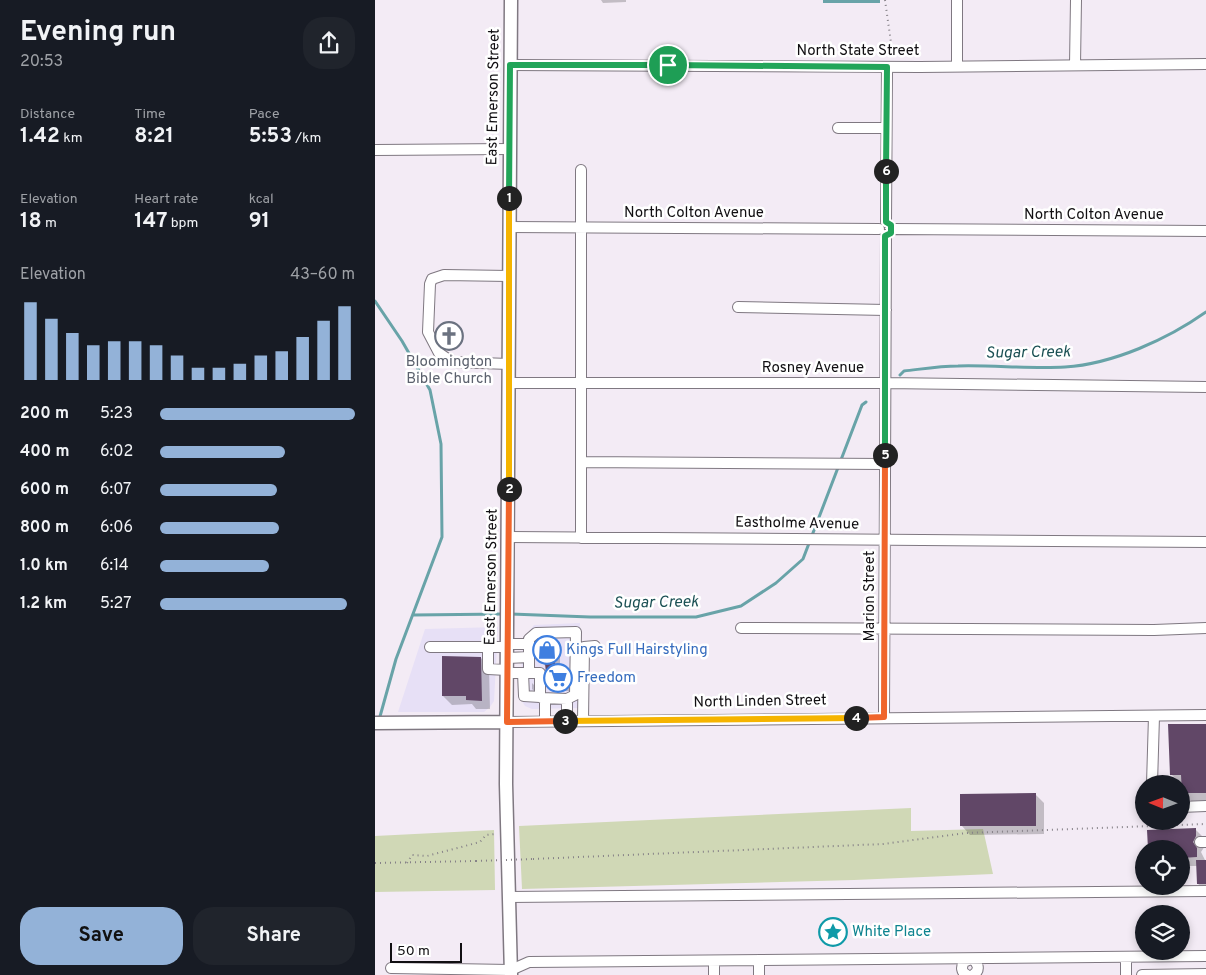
<!DOCTYPE html>
<meta charset="utf-8">
<style>
body{margin:0;font-family:Overpass,sans-serif;background:#20242c;color:#f1f3f6;height:100vh;display:flex;flex-direction:column;font-size:19px;white-space:nowrap}
*{box-sizing:border-box;margin:0}
p{font-size:16px;color:#9ea1a6}
.icon{flex:none;width:28px;height:28px;fill:none;stroke:currentColor;stroke-width:2;stroke-linecap:round;stroke-linejoin:round}
.map{position:relative;flex:1;overflow:hidden}
.panel{display:flex;flex-direction:column;background:#171b24;width:375px}
.panel>*{flex:none}
.needle{width:32px;rotate:271deg}
.tools{position:absolute;left:760px;top:775px;display:grid;gap:10px}
.tools a{display:grid;place-items:center;width:55px;height:55px;border-radius:50%;background:#171b24;box-shadow:0 2px 8px #0003;font-size:25px}
.scale{position:absolute;left:15px;bottom:12px;width:72px;box-sizing:border-box;padding-left:5px;border:2px solid #110f12;border-top:0;font-size:14px;line-height:18px;white-space:nowrap;color:#110f12;-webkit-text-stroke:4px #fff;paint-order:stroke}
.pin{position:absolute;display:grid;place-items:center;width:42px;height:42px;color:#fff;margin:-21px;border:2px solid #fff;border-radius:50%;box-shadow:0 1px 5px #0007}
.km{position:absolute;width:25px;height:25px;margin:-12px;border-radius:50%;background:#222;color:#fff;font-size:14px;line-height:25px;text-align:center}
.round{display:grid;place-items:center;flex:none;width:52px;height:52px;border-radius:20px;background:#20242c}
.headline{display:flex;align-items:center;justify-content:space-between;height:85px;padding:0 20px}
h1{font-size:28px;font-weight:700;line-height:38px}
.figures{display:grid;grid-template-columns:repeat(3,1fr);gap:8px;height:85px;padding:5px 20px}
.figures div{display:grid;align-content:center}
.figures b{font-size:21px;font-weight:700}
.figures small{font-size:14px;font-weight:400}
.figures p{font-size:14px}
.chart{height:140px;padding:10px 20px}
.chart p{display:flex;justify-content:space-between}
.chart svg{width:100%;height:90px;margin-top:5px;stroke:#93b2d8;stroke-width:6}
.action{display:flex;gap:10px;margin-top:auto;padding:10px 20px}
.action a{flex:1;height:58px;border-radius:20px;background:#93b2d8;color:#111;font-size:20px;font-weight:700;line-height:58px;text-align:center}
.action a+a{background:#20242c;color:#f1f3f6}
ul{padding:0 20px;list-style:none;font-size:16px}
li{display:grid;grid-template-columns:80px 60px 1fr;align-items:center;height:38px}
li i{height:12px;border-radius:6px;background:#93b2d8}
main{display:flex;flex:1;min-height:0}
.map>svg:first-child{display:block}
</style>
<main>
<section class="panel">
<div class="headline"><div><h1>Evening run</h1><p>20:53</p></div><a class="round"><svg class="icon" aria-label="share" viewBox="0 0 24 24"><path d="M12 15V3M7 8l5-5 5 5M5 13v7h14v-7"/></svg></a></div>
<div class="figures">
<div><p>Distance</p><b>1.42<small> km</small></b></div>
<div><p>Time</p><b>8:21</b></div>
<div><p>Pace</p><b>5:53<small> /km</small></b></div>
</div>
<div class="figures">
<div><p>Elevation</p><b>18<small> m</small></b></div>
<div><p>Heart rate</p><b>147<small> bpm</small></b></div>
<div><p>kcal</p><b>91</b></div>
</div>
<div class="chart"><p><span>Elevation</span>43–60 m</p>
<svg viewBox="0 0 160 44" preserveAspectRatio="none"><path d="M5 44V6M15 44V14M25 44V21M35 44V27M45 44V25M55 44V25M65 44V27M75 44V32M85 44V38M95 44V38M105 44V36M115 44V32M125 44V30M135 44V23M145 44V15M155 44V8"/></svg>
</div>
<ul>
<li><b>200 m</b>5:23<i style="width:100%"></i></li>
<li><b>400 m</b>6:02<i style="width:64%"></i></li>
<li><b>600 m</b>6:07<i style="width:60%"></i></li>
<li><b>800 m</b>6:06<i style="width:61%"></i></li>
<li><b>1.0 km</b>6:14<i style="width:56%"></i></li>
<li><b>1.2 km</b>5:27<i style="width:96%"></i></li>
</ul>
<div class="action"><a>Save</a><a>Share</a></div>
</section>
<div class="map">
<svg width="831" height="975" viewBox="0 0 831 975">
<rect width="100%" height="100%" fill="#f3ebf5"/>
<path fill="#e7e0f6" d="M 205,623 L 204,708 L 157,709 L 150,706 L 145,698 L 148,639 L 159,625 Z
M 123,627 L 119,701 L 115,707 L 109,712 L 23,712 L 50,629 Z"/>
<path fill="#d0d8b6" d="M 536,808 L 536,831 L 608,829 L 618,874 L 479,880 L 147,889 L 144,826 Z
M 119,830 L 120,890 L 0,892 L 0,836 Z"/>
<path fill="#68a3a8" d="M 448,0 L 505,0 L 505,3 L 448,3 Z"/>
<path fill="#0003" d="M 226,0 L 251,0 L 251,2 L 228,3 Z
M 180,641 L 185,646 L 185,671 L 193,671 L 198,676 L 196,691 L 178,691 L 173,685 L 171,667 L 166,661 Z
M 106,658 L 114,667 L 115,709 L 101,709 L 97,704 L 77,705 L 68,696 Z
M 157,683 L 159,685 L 159,691 L 157,689 Z
M 831,725 L 831,802 L 817,802 L 808,793 L 808,783 L 805,783 L 796,774 Z
M 660,794 L 669,803 L 669,834 L 595,835 L 587,826 Z
M 820,829 L 829,838 L 830,846 L 826,852 L 831,862 L 831,890 L 823,884 L 823,866 L 806,866 L 806,849 Z"/>
<g fill="none" stroke-linecap="round" stroke-linejoin="round">
<path stroke="#68a3a8" stroke-width="3" d="M 0,301 L 27,341 L 55,390 L 66,444 L 67,537 L 21,659 L 4,720
M 525,375 L 529,371 C 547,369 565,366 583,366 C 618,365 655,369 690,367 C 738,364 793,339 831,312
M 136,614 L 215,617 L 321,617 L 366,606 L 401,583 L 428,559 L 487,405 L 491,402
M 38,615 L 130,614"/>
</g>
<path fill="#614767" d="M 180,639 L 180,670 L 194,670 L 193,684 L 192,684 L 192,686 L 172,686 L 170,662 L 164,662 L 164,640 Z
M 67,656 L 106,657 L 107,701 L 91,700 L 91,696 L 67,696 Z
M 793,724 L 831,724 L 831,793 L 807,793 L 806,775 L 795,775 Z
M 661,793 L 661,826 L 585,826 L 585,794 Z
M 821,828 L 821,836 L 818,842 L 822,848 L 822,857 L 806,858 L 806,849 L 773,849 L 772,830 Z
M 821,860 L 831,860 L 831,884 L 822,884 Z"/>
<g fill="none" stroke-linecap="round" stroke-linejoin="round">
<defs>
<path id="minor" d="M 135,65 L 545,67 L 831,64
M 700,65 L 701,0
M 582,66 L 582,0
M 463,128 L 511,128
M 0,150 L 135,149
M 511,222 L 512,67
M 134,227 L 504,229
M 517,229 L 831,231
M 134,276 L 69,275 L 57,279 L 55,284 L 53,332 L 64,353 L 77,362 L 134,364
M 363,307 L 511,310
M 134,383 L 511,383 L 831,387
M 206,462 L 510,464
M 134,537 L 831,542
M 206,538 L 206,170
M 366,628 L 779,630 L 831,628
M 132,644 L 154,644
M 55,647 L 132,647
M 113,647 L 113,669 L 132,670
M 132,658 L 154,657
M 132,673 L 165,673 L 165,697 L 167,698 L 192,699 L 192,721
M 148,673 L 149,696 L 165,697
M 154,673 L 154,639 L 161,633 L 201,632 L 200,695 L 192,699
M 170,698 L 170,721
M 509,717 L 511,235
M 208,720 L 209,647 L 220,646
M 132,722 L 831,715
M 777,784 L 779,716
M 806,807 L 831,806
M 825,842 L 831,842
M 134,897 L 831,891
M 751,957 L 751,975
M 16,968 L 136,970 L 154,962 L 831,956
M 339,975 L 339,961
M 384,975 L 384,960
M 592,975 C 586,972 586,967 589,962 L 596,959 C 603,962 606,970 598,975
M 767,975 L 831,974"/>
<path id="major" d="M 0,723 L 132,722
M 136,975 L 131,784 L 136,0"/>
</defs>
<use href="#minor" stroke="#7f7881" stroke-width="12"/>
<use href="#major" stroke="#7f7881" stroke-width="15"/>
<path stroke="#858087" stroke-width="2" stroke-dasharray="1 4" stroke-linecap="butt" d="M 510,0 L 518,57
M 158,859 L 508,844 L 591,833 L 831,824
M 0,863 L 101,861
M 32,863 L 37,855 L 52,856 L 105,842 L 111,835 L 121,834"/>
<use href="#minor" stroke="#fff" stroke-width="10"/>
<use href="#major" stroke="#fff" stroke-width="12"/>
<path stroke="#858087" stroke-width="2" stroke-dasharray="1 4" stroke-linecap="butt" d="M 101,861 L 158,859"/>
</g>
<g fill="none" stroke-linecap="round" stroke-linejoin="round">
<defs>
<path id="split-1" d="M 134,198 L 135,65 L 293,65"/>
<path id="split-2" d="M 134,489 L 134,198"/>
<path id="split-3" d="M 134,489 L 132,722 L 190,721"/>
<path id="split-4" d="M 190,721 L 481,718"/>
<path id="split-5" d="M 481,718 L 509,717 L 510,455"/>
<path id="split-6" d="M 510,455 L 510,236 L 516,233 L 516,225 L 511,222 L 511,171"/>
<path id="split-7" d="M 293,65 L 512,67 L 511,171"/>
</defs>
<use href="#split-1" stroke="#fff" stroke-width="10"/>
<use href="#split-2" stroke="#fff" stroke-width="10"/>
<use href="#split-3" stroke="#fff" stroke-width="10"/>
<use href="#split-4" stroke="#fff" stroke-width="10"/>
<use href="#split-5" stroke="#fff" stroke-width="10"/>
<use href="#split-6" stroke="#fff" stroke-width="10"/>
<use href="#split-7" stroke="#fff" stroke-width="10"/>
<use href="#split-1" stroke="#22a559" stroke-width="6"/>
<use href="#split-2" stroke="#f5b400" stroke-width="6"/>
<use href="#split-3" stroke="#f0652b" stroke-width="6"/>
<use href="#split-4" stroke="#f5b400" stroke-width="6"/>
<use href="#split-5" stroke="#f0652b" stroke-width="6"/>
<use href="#split-6" stroke="#22a559" stroke-width="6"/>
<use href="#split-7" stroke="#22a559" stroke-width="6"/>
</g>
<defs>
<symbol id="church-ring" viewBox="-11 -11 22 22"><circle r="9.5" fill="#fff" stroke="#6b7280" stroke-width="1.5"/><path d="M-1.2-6h2.4v3.5h3.3v2.4h-3.3V6h-2.4V-.1h-3.3v-2.4h3.3Z" fill="#6b7280"/></symbol>
<symbol id="shop-ring" viewBox="-11 -11 22 22"><circle r="9.5" fill="#fff" stroke="#3f7fe0" stroke-width="1.5"/><path d="M-5-2.5h2.3a2.7 3.5 0 0 1 5.4 0H5L5.5 6h-11ZM-1.5-2.5h3a1.5 2.3 0 0 0-3 0Z" fill="#3f7fe0"/></symbol>
<symbol id="supermarket-ring" viewBox="-11 -11 22 22"><circle r="9.5" fill="#fff" stroke="#3f7fe0" stroke-width="1.5"/><path d="M-6-5.5h2.5l.6 2H6L4.5 2H-2.5L-4.4-4H-6ZM-1.5 3.2a1.3 1.3 0 1 0 .1 0ZM3 3.2a1.3 1.3 0 1 0 .1 0Z" fill="#3f7fe0"/></symbol>
<symbol id="sight-ring" viewBox="-11 -11 22 22"><circle r="9.5" fill="#fff" stroke="#0f9aa8" stroke-width="1.5"/><path d="M0-6L1.8-2.2L6-1.7L2.9 1.2L3.7 5.4L0 3.3L-3.7 5.4L-2.9 1.2L-6-1.7L-1.8-2.2Z" fill="#0f9aa8"/></symbol>
</defs>
<g fill-rule="evenodd">
<use href="#church-ring" x="58" y="320" width="32" height="32"/>
<use href="#shop-ring" x="156" y="634" width="32" height="32"/>
<use href="#supermarket-ring" x="167" y="662" width="32" height="32"/>
<use href="#sight-ring" x="442" y="916" width="32" height="32"/>
</g>
<g text-anchor="middle" dominant-baseline="central" stroke-width="5" stroke-linejoin="round" paint-order="stroke">
<g font-size="15" fill="#110f12" stroke="#fff">
<text x="483" y="51">North State Street</text>
<text transform="translate(119 97) rotate(-89)">East Emerson Street</text>
<text x="319" y="213">North Colton Avenue</text>
<text x="719" y="215">North Colton Avenue</text>
<text x="438" y="368">Rosney Avenue</text>
<text transform="translate(422 524) rotate(1)">Eastholme Avenue</text>
<text transform="translate(117 577) rotate(-89)">East Emerson Street</text>
<text transform="translate(495 596) rotate(-90)">Marion Street</text>
<text transform="translate(385 702) rotate(-1)">North Linden Street</text>
</g>
<g font-size="15" fill="#5b616d" stroke="#fff">
<text x="74" y="362">Bloomington<tspan x="74" dy="17">Bible Church</tspan></text>
</g>
<g font-size="15" fill="#366cbe" stroke="#fff" text-anchor="start">
<text x="191" y="650">Kings Full Hairstyling</text>
<text x="202" y="678">Freedom</text>
</g>
<g font-size="15" fill="#0d838f" stroke="#fff" text-anchor="start">
<text x="477" y="932">White Place</text>
</g>
<g font-size="16" font-style="italic" fill="#1b5054" stroke="#fff">
<text transform="translate(653 353) rotate(-1)">Sugar Creek</text>
<text transform="translate(281 603) rotate(-1)">Sugar Creek</text>
</g>
</g>
</svg>
<div class="tools">
<a><svg class="needle" viewBox="-14 -14 28 28"><path d="M0-13l5 13h-10z" fill="#e53935"/><path d="M0 13l5-13h-10z" fill="#9ea1a6"/></svg></a>
<a><svg class="icon" aria-label="locate" viewBox="0 0 24 24"><circle cx="12" cy="12" r="6"/><path d="M12 2v4M12 18v4M2 12h4M18 12h4"/></svg></a>
<a><svg class="icon" aria-label="layers" viewBox="0 0 24 24"><path d="M12 4l9 5-9 5-9-5zM3 14l9 5 9-5"/></svg></a>
</div>
<div class="scale">50 m</div>
<div class="pin" style="left:293px;top:65px;background:#1e9e55"><svg class="icon" aria-label="arrive" viewBox="0 0 24 24"><path d="M6 21V4h12l-3 4 3 4H6"/></svg></div>
<b class="km" style="left:134px;top:198px">1</b>
<b class="km" style="left:134px;top:489px">2</b>
<b class="km" style="left:190px;top:721px">3</b>
<b class="km" style="left:481px;top:718px">4</b>
<b class="km" style="left:510px;top:455px">5</b>
<b class="km" style="left:511px;top:171px">6</b>
</div>
</main>
